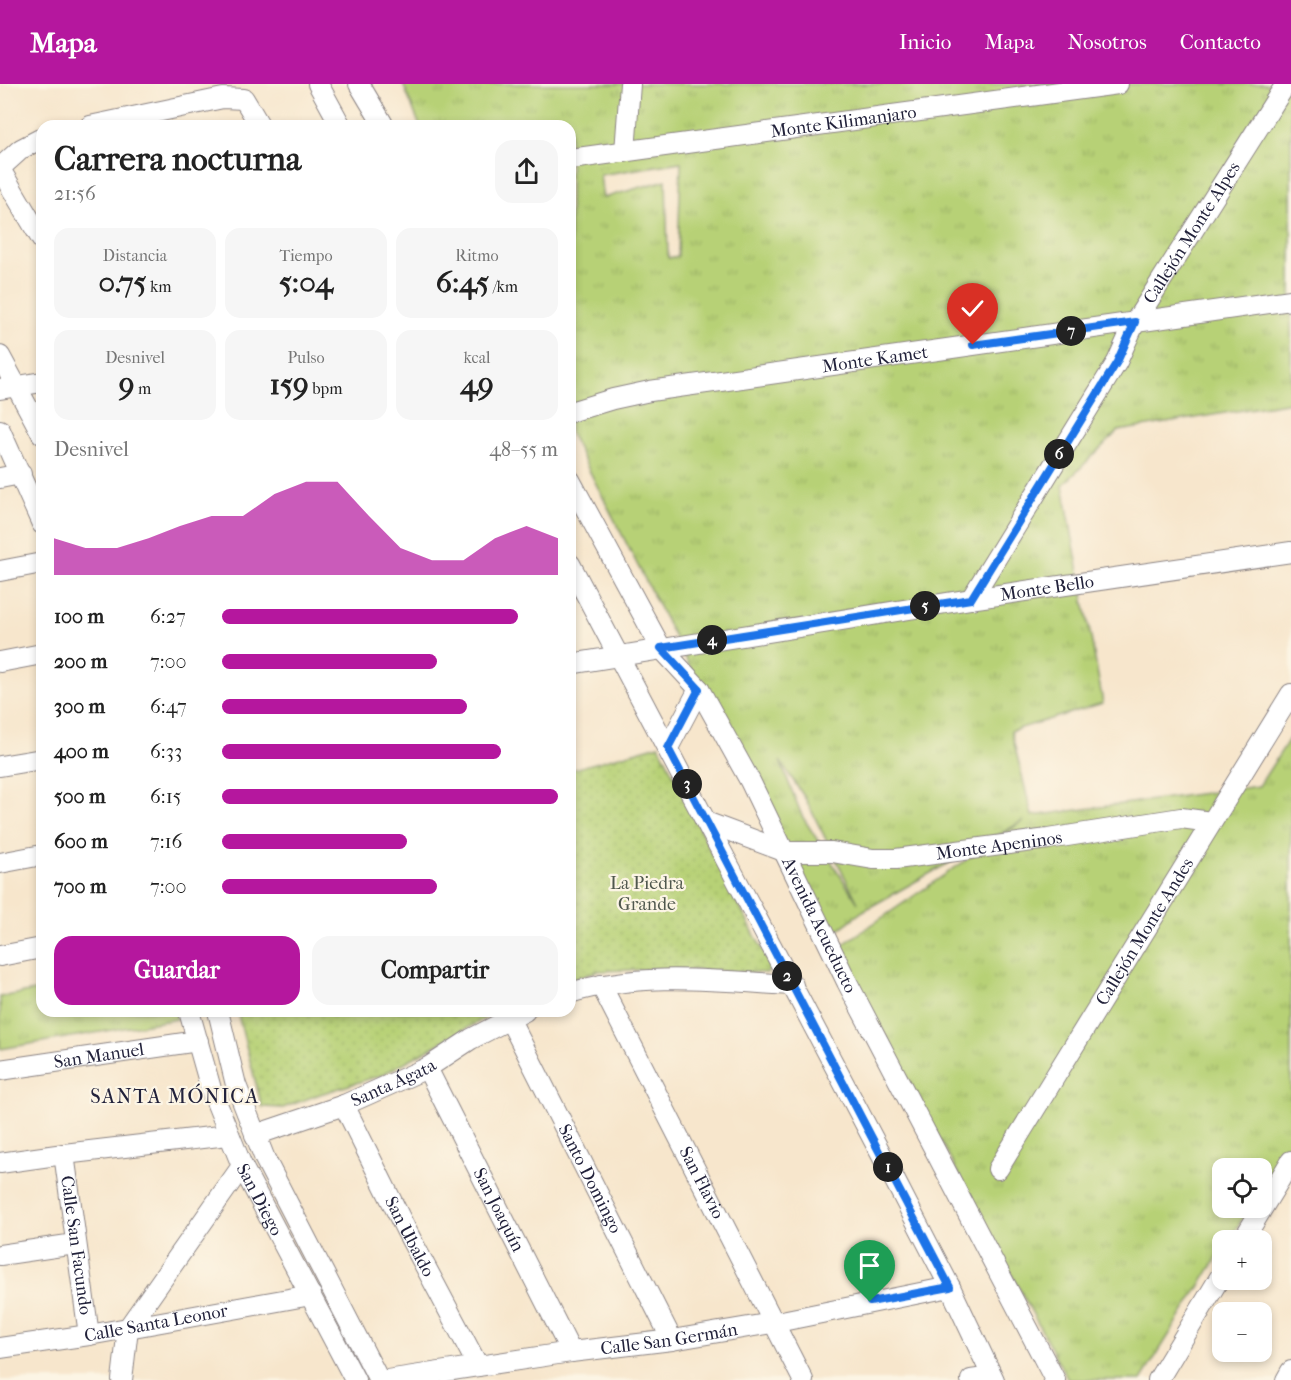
<!DOCTYPE html>
<html lang="es">
<meta charset="utf-8">
<style>
body{margin:0;font-family:"IM FELL French Canon",serif;background:#f6f6f6;color:#222;height:100vh;display:flex;flex-direction:column;font-size:22px;white-space:nowrap}
*{box-sizing:border-box;margin:0}
p{font-size:20px;color:#767676}
.icon{flex:none;width:33px;height:33px;fill:none;stroke:currentColor;stroke-width:2;stroke-linecap:round;stroke-linejoin:round}
.map{position:relative;flex:1;overflow:hidden}
.details{position:absolute;left:36px;top:36px;width:540px;height:897px;display:flex;flex-direction:column;background:#fff;border-radius:18px;box-shadow:0 3px 9px #0003}
.details>*{flex:none}
.fabs{position:absolute;left:1212px;top:1074px;display:grid;gap:12px}
.fabs a{display:grid;place-items:center;width:60px;height:60px;border-radius:12px;background:#fff;box-shadow:0 3px 9px #0003;font-size:30px}
.pin{position:absolute;display:grid;place-items:center;width:51px;height:51px;color:#fff;margin:-62px -26px;border-radius:50% 50% 50% 0;rotate:-45deg;box-shadow:0 0 6px #0007}
.pin .icon{rotate:45deg}
.km{position:absolute;width:30px;height:30px;margin:-15px;border-radius:50%;background:#222;color:#fff;font-size:16px;line-height:30px;text-align:center}
.round{display:grid;place-items:center;flex:none;width:63px;height:63px;border-radius:18px;background:#f6f6f6}
.head{display:flex;align-items:center;justify-content:space-between;height:102px;padding:0 18px}
h1{font-size:33px;font-weight:700;line-height:45px}
.metrics{display:grid;grid-template-columns:repeat(3,1fr);gap:9px;height:102px;padding:6px 18px}
.metrics div{display:grid;align-content:center;border-radius:15px;background:#f6f6f6;text-align:center}
.metrics b{font-size:30px;font-weight:700}
.metrics small{font-size:16px;font-weight:400}
.metrics p{font-size:16px}
.chart{height:168px;padding:12px 18px}
.chart p{display:flex;justify-content:space-between}
.chart svg{width:100%;height:108px;margin-top:6px;fill:#b5179e;opacity:.7}
.primary-button{display:flex;gap:12px;margin-top:auto;padding:12px 18px}
.primary-button a{flex:1;height:69px;border-radius:18px;background:#b5179e;color:#fff;font-size:24px;font-weight:700;line-height:69px;text-align:center}
.primary-button a+a{background:#f6f6f6;color:#222}
ul{padding:0 18px;list-style:none;font-size:20px}
li{display:grid;grid-template-columns:96px 72px 1fr;align-items:center;height:45px}
li i{height:15px;border-radius:8px;background:#b5179e}
header{display:flex;align-items:center;gap:36px;box-sizing:border-box;height:84px;padding:0 30px;background:#b5179e;color:#fff}
header strong{font-size:28px}
nav{display:flex;gap:33px;margin-inline-start:auto;font-size:21px}
.map>svg:first-child{display:block}
</style>
<header>
<strong>Mapa</strong>
<nav><a>Inicio</a><a>Mapa</a><a>Nosotros</a><a>Contacto</a></nav>
</header>
<div class="map">
<svg width="1291" height="1296" viewBox="0 0 1291 1296">
<defs>
<pattern id="grass-tufts" width="24" height="20" patternUnits="userSpaceOnUse" patternTransform="scale(1.5)"><rect width="24" height="20" fill="#b7d176"/><path d="M3 7l-1-3M5 7V3M7 7l1-3M15 17l-1-3M17 17v-4M19 17l1-3" fill="none" stroke="#9db367"/></pattern>
<pattern id="park-dots" width="8" height="8" patternUnits="userSpaceOnUse" patternTransform="scale(1.5)"><rect width="8" height="8" fill="#b7d176"/><path d="M2 2h.1M6 6h.1" fill="none" stroke="#9db367" stroke-width="1.8" stroke-linecap="round"/></pattern>
</defs>
<rect width="100%" height="100%" fill="#fcf5e5"/>
<filter id="ink" filterUnits="userSpaceOnUse"><feTurbulence type="fractalNoise" baseFrequency=".0167" numOctaves="2"/><feDisplacementMap in="SourceGraphic" scale="12" xChannelSelector="R" yChannelSelector="G"/><feConvolveMatrix kernelMatrix="1 2 1 2 8 2 1 2 1" color-interpolation-filters="sRGB"/></filter>
<filter id="wash" filterUnits="userSpaceOnUse"><feTurbulence type="fractalNoise" baseFrequency=".008" numOctaves="4" result="noise"/><feDisplacementMap in="SourceGraphic" scale="24" xChannelSelector="R" yChannelSelector="G"/><feGaussianBlur stdDeviation="1.35" result="paint"/><feColorMatrix in="noise" values="0 0 0 0 0 0 0 0 0 0 0 0 0 0 0 0 0 1.4 0 .05"/><feComposite in="paint" operator="in"/></filter>
<g filter="url(#wash)">
<rect width="100%" height="100%" fill="#f7e6cc"/>
<path fill="url(#grass-tufts)" stroke="#6c7a58" stroke-width="1.5" fill-rule="evenodd" d="M 403,0 L 1291,0 L 1291,318 L 1118,347 L 1063,401 L 1103,619 L 1011,647 L 1032,732 L 1259,702 L 1291,652 L 1291,1056 L 1262,1103 L 1262,1084 L 1222,1084 L 1222,1124 L 1249,1124 L 1229,1156 L 1222,1156 L 1222,1166 L 1141,1296 L 1068,1296 L 838,864 L 1023,737 L 863,827 L 828,853 L 570,349 L 570,42 L 420,42 ZM 681,78 L 678,172 L 668,174 L 666,96 L 603,114 L 600,91 ZM 780,677 L 805,714 L 858,819 L 802,732 Z
M 42,906 L 42,927 L 175,927 L 177,935 L 0,965 L 0,913 Z"/>
<path fill="url(#park-dots)" stroke="#6c7a58" stroke-width="1.5" d="M 659,661 L 711,768 L 771,882 L 767,889 L 664,885 L 597,887 L 570,897 L 570,686 Z
M 237,927 L 498,927 L 382,991 L 320,1010 L 283,1024 L 262,1023 Z"/>
</g>
<g filter="url(#ink)">
<g fill="none" stroke-linecap="round" stroke-linejoin="round">
<defs>
<g id="minor">
<path d="M 318,0 L 341,42"/>
<path d="M 359,0 L 384,42"/>
<path d="M 90,42 L 223,14 L 244,15 L 260,42"/>
<path d="M 625,68 L 630,0"/>
<path id="s1" d="M 570,75 L 1118,0"/>
<path d="M 0,84 L 21,65 L 42,54"/>
<path d="M 0,85 L 42,156"/>
<path d="M 0,272 L 42,350"/>
<path d="M 0,305 L 42,298"/>
<path id="s2" d="M 570,328 L 613,315 L 650,307 L 1291,216"/>
<path d="M 0,346 L 42,440"/>
<path d="M 0,394 L 21,390"/>
<path id="s3" d="M 570,396 L 661,564 L 699,605 L 750,697 L 847,898 L 1055,1296"/>
<path d="M 570,480 L 890,1087 L 950,1203 L 994,1296"/>
<path d="M 0,487 L 42,479"/>
<path id="s4" d="M 971,515 L 1117,278 L 1135,238 L 1286,0"/>
<path d="M 0,578 L 42,570"/>
<path id="s5" d="M 570,580 L 971,515 L 1291,468"/>
<path d="M 668,664 L 699,605"/>
<path d="M 0,682 L 42,675"/>
<path id="s6" d="M 706,738 L 786,768 L 832,768 L 873,775 L 896,775 L 1048,755 L 1181,734 L 1211,738"/>
<path d="M 0,779 L 42,771"/>
<path d="M 0,872 L 42,864"/>
<path id="s7" d="M 601,901 L 803,1296"/>
<path d="M 570,909 C 641,887 720,897 793,901"/>
<path id="s8" d="M 189,927 L 211,1005 L 242,1082 L 355,1296"/>
<path d="M 218,927 L 236,1001 L 265,1075 L 379,1296"/>
<path id="s9" d="M 509,934 L 672,1256"/>
<path id="s10" d="M 427,984 L 571,1268"/>
<path id="s11" d="M 0,986 L 198,957"/>
<path id="s12" d="M 344,1021 L 406,1146 L 478,1282"/>
<path id="s13" d="M 255,1051 L 344,1021 L 427,984 L 471,955 L 525,927"/>
<path id="s14" d="M 64,1070 L 89,1251"/>
<path d="M 0,1079 L 64,1070 L 228,1051"/>
<path id="s15" d="M 998,1085 L 1291,610"/>
<path d="M 1243,1156 L 1291,1077"/>
<path d="M 0,1171 L 75,1160"/>
<path id="s16" d="M 0,1264 L 89,1251 L 311,1211"/>
<path d="M 122,1296 L 128,1244 L 242,1082"/>
<path id="s17" d="M 387,1296 L 571,1268 L 672,1256 L 772,1239 L 950,1203"/>
<path d="M 971,1296 L 992,1293"/>
<path d="M 1158,1296 L 1222,1190"/>
<path d="M 1286,1296 L 1291,1287"/>
</g>
</defs>
<use href="#minor" stroke="#8c8484" stroke-width="22"/>
<use href="#minor" stroke="#fff" stroke-width="20"/>
</g>
</g>
<g fill="none" stroke-linecap="round" stroke-linejoin="round" filter="url(#ink)">
<defs>
<path id="route" d="M 870,1218 L 950,1203 L 668,664 L 699,605 L 661,564 L 971,515 L 1117,278 L 1135,238 L 973,261"/>
</defs>
<use href="#route" stroke="#fff" stroke-width="12"/>
<use href="#route" stroke="#1a73e8" stroke-width="8"/>
</g>
<g text-anchor="middle" dominant-baseline="central" stroke-width="4.5" stroke-linejoin="round" paint-order="stroke">
<g font-size="18" fill="#22223b" stroke="#fcf5e5">
<text stroke="none"><textPath href="#s1" startOffset="276">Monte Kilimanjaro</textPath></text>
<text stroke="none"><textPath href="#s4" startOffset="428">Callejón Monte Alpes</textPath></text>
<text stroke="none"><textPath href="#s2" startOffset="310">Monte Kamet</textPath></text>
<text stroke="none"><textPath href="#s5" startOffset="483">Monte Bello</textPath></text>
<text stroke="none"><textPath href="#s6" startOffset="300">Monte Apeninos</textPath></text>
<text stroke="none"><textPath href="#s3" startOffset="512">Avenida Acueducto</textPath></text>
<text stroke="none"><textPath href="#s15" startOffset="279">Callejón Monte Andes</textPath></text>
<text stroke="none"><textPath href="#s11" startOffset="100">San Manuel</textPath></text>
<text stroke="none"><textPath href="#s13" startOffset="148">Santa Ágata</textPath></text>
<text stroke="none"><textPath href="#s9" startOffset="180">Santo Domingo</textPath></text>
<text stroke="none"><textPath href="#s7" startOffset="222">San Flavio</textPath></text>
<text stroke="none"><textPath href="#s8" startOffset="202">San Diego</textPath></text>
<text stroke="none"><textPath href="#s10" startOffset="159">San Joaquín</textPath></text>
<text stroke="none"><textPath href="#s12" startOffset="147">San Ubaldo</textPath></text>
<text stroke="none"><textPath href="#s14" startOffset="92">Calle San Facundo</textPath></text>
<text stroke="none"><textPath href="#s16" startOffset="158">Calle Santa Leonor</textPath></text>
<text stroke="none"><textPath href="#s17" startOffset="285">Calle San Germán</textPath></text>
</g>
<g font-size="18" fill="#4f574d" stroke="#fcf5e5">
<text x="647" y="799">La Piedra<tspan x="647" dy="21">Grande</tspan></text>
</g>
<g font-size="20" letter-spacing="1.5" fill="#22223b" stroke="#fcf5e5">
<text x="175" y="1012">SANTA MÓNICA</text>
</g>
</g>
</svg>
<div class="fabs">
<a><svg class="icon" aria-label="locate" viewBox="0 0 24 24"><circle cx="12" cy="12" r="6"/><path d="M12 2v4M12 18v4M2 12h4M18 12h4"/></svg></a>
<a>+</a>
<a>−</a>
</div>
<div class="pin" style="left:870px;top:1218px;background:#1e9e55"><svg class="icon" aria-label="arrive" viewBox="0 0 24 24"><path d="M6 21V4h12l-3 4 3 4H6"/></svg></div>
<div class="pin" style="left:973px;top:261px;background:#d93025"><svg class="icon" aria-label="check" viewBox="0 0 24 24"><path d="M5 12l5 5 9-10"/></svg></div>
<b class="km" style="left:888px;top:1083px">1</b>
<b class="km" style="left:787px;top:892px">2</b>
<b class="km" style="left:687px;top:700px">3</b>
<b class="km" style="left:712px;top:556px">4</b>
<b class="km" style="left:925px;top:522px">5</b>
<b class="km" style="left:1059px;top:370px">6</b>
<b class="km" style="left:1071px;top:247px">7</b>
<section class="details">
<div class="head"><div><h1>Carrera nocturna</h1><p>21:56</p></div><a class="round"><svg class="icon" aria-label="share" viewBox="0 0 24 24"><path d="M12 15V3M7 8l5-5 5 5M5 13v7h14v-7"/></svg></a></div>
<div class="metrics">
<div><p>Distancia</p><b>0.75<small> km</small></b></div>
<div><p>Tiempo</p><b>5:04</b></div>
<div><p>Ritmo</p><b>6:45<small> /km</small></b></div>
</div>
<div class="metrics">
<div><p>Desnivel</p><b>9<small> m</small></b></div>
<div><p>Pulso</p><b>159<small> bpm</small></b></div>
<div><p>kcal</p><b>49</b></div>
</div>
<div class="chart"><p><span>Desnivel</span>48–55 m</p>
<svg viewBox="0 0 160 44" preserveAspectRatio="none"><path d="M0 44V29L10 33L20 33L30 29L40 24L50 20L60 20L70 11L80 6L90 6L100 20L110 33L120 38L130 38L140 29L150 24L160 29V44z"/></svg>
</div>
<ul>
<li><b>100 m</b>6:27<i style="width:88%"></i></li>
<li><b>200 m</b>7:00<i style="width:64%"></i></li>
<li><b>300 m</b>6:47<i style="width:73%"></i></li>
<li><b>400 m</b>6:33<i style="width:83%"></i></li>
<li><b>500 m</b>6:15<i style="width:100%"></i></li>
<li><b>600 m</b>7:16<i style="width:55%"></i></li>
<li><b>700 m</b>7:00<i style="width:64%"></i></li>
</ul>
<div class="primary-button"><a>Guardar</a><a>Compartir</a></div>
</section>
</div>
